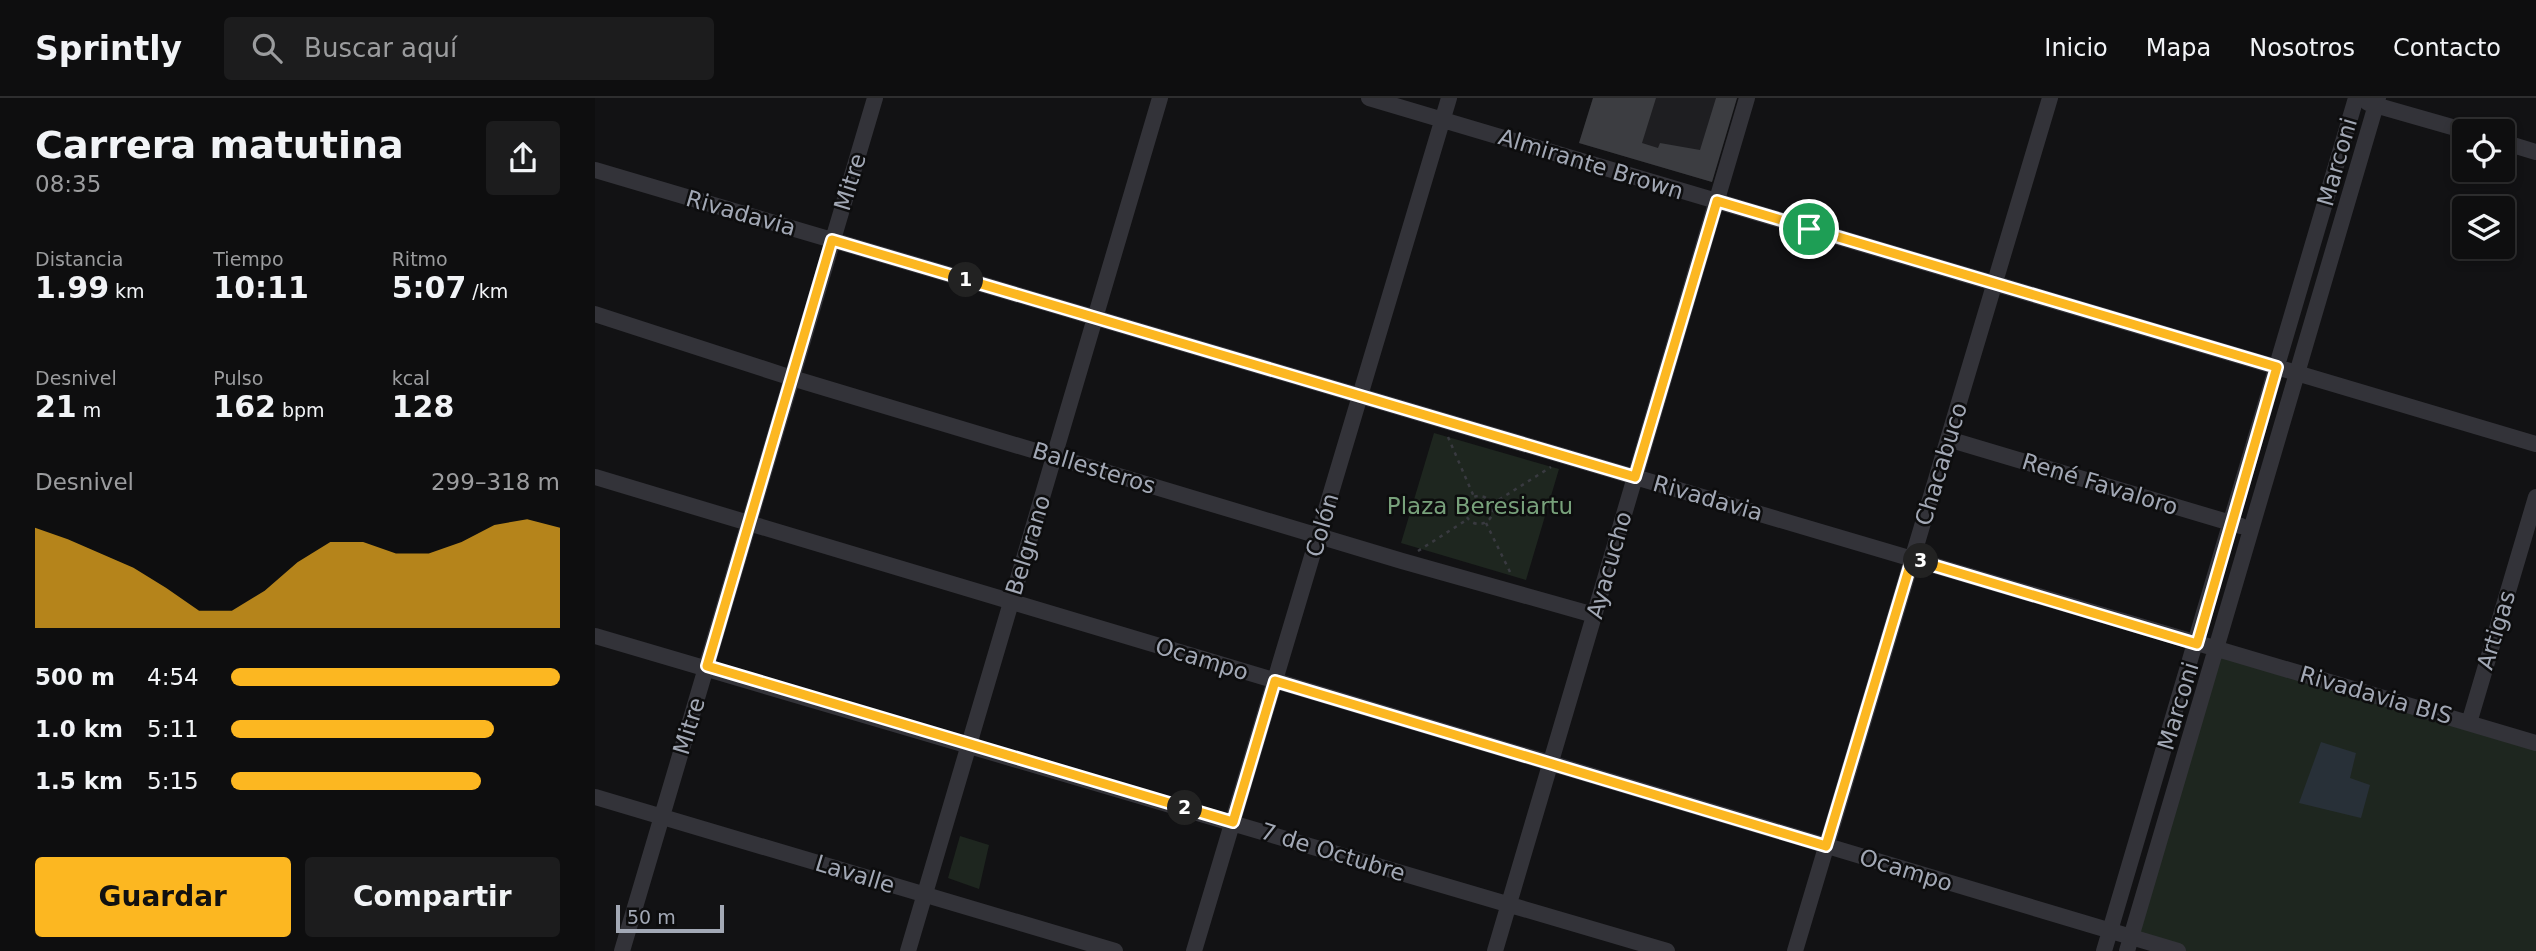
<!DOCTYPE html>
<html lang="es">
<meta charset="utf-8">
<style>
body{margin:0;font-family:"DejaVu Sans",sans-serif;background:#1c1c1d;color:#f1f3f6;height:100vh;display:flex;flex-direction:column;font-size:26px;white-space:nowrap}
*{box-sizing:border-box;margin:0}
p{font-size:23px;color:#9b9c9e}
.icon{flex:none;width:38px;height:38px;fill:none;stroke:currentColor;stroke-width:2;stroke-linecap:round;stroke-linejoin:round}
.map{position:relative;flex:1;overflow:hidden}
.sheet{display:flex;flex-direction:column;background:#0e0e0f;width:595px}
.sheet>*{flex:none}
.buttons{position:absolute;left:1857px;top:21px;display:grid;gap:14px}
.buttons a{display:grid;place-items:center;width:63px;height:63px;border-radius:7px;background:#0e0e0f;box-shadow:0 4px 10px #0003,0 0 0 2px #2e2e2f;font-size:35px}
.scale{position:absolute;left:21px;bottom:18px;width:108px;box-sizing:border-box;padding-left:7px;border:4px solid #a2a8b5;border-top:0;font-size:19px;line-height:24px;white-space:nowrap;color:#a2a8b5;-webkit-text-stroke:5px #0d0d0e;paint-order:stroke}
.pin{position:absolute;display:grid;place-items:center;width:60px;height:60px;color:#fff;margin:-30px;border:4px solid #fff;border-radius:50%;box-shadow:0 2px 7px #0007}
.km{position:absolute;width:35px;height:35px;margin:-18px;border-radius:50%;background:#222;color:#fff;font-size:19px;line-height:35px;text-align:center}
.round{display:grid;place-items:center;flex:none;width:74px;height:74px;border-radius:7px;background:#1c1c1d}
.head{display:flex;align-items:center;justify-content:space-between;height:119px;padding:0 35px}
h1{font-size:38px;font-weight:800;line-height:52px}
.figures{display:grid;grid-template-columns:repeat(3,1fr);gap:10px;height:119px;padding:7px 35px}
.figures div{display:grid;align-content:center}
.figures b{font-size:30px;font-weight:800}
.figures small{font-size:19px;font-weight:400}
.figures p{font-size:19px}
.chart{height:196px;padding:14px 35px}
.chart p{display:flex;justify-content:space-between}
.chart svg{width:100%;height:126px;margin-top:7px;fill:#fcb721;opacity:.7}
.button{display:flex;gap:14px;margin-top:auto;padding:14px 35px}
.button a{flex:1;height:80px;border-radius:7px;background:#fcb721;color:#111;font-size:28px;font-weight:800;line-height:80px;text-align:center}
.button a+a{background:#1c1c1d;color:#f1f3f6}
ul{padding:0 35px;list-style:none;font-size:23px}
li{display:grid;grid-template-columns:112px 84px 1fr;align-items:center;height:52px}
li i{height:18px;border-radius:9px;background:#fcb721}
header{display:flex;align-items:center;gap:42px;box-sizing:border-box;height:98px;padding:0 35px;background:#0e0e0f;border-bottom:2px solid #2e2e2f}
header strong{font-size:33px}
nav{display:flex;gap:38px;margin-inline-start:auto;font-size:24px}
.search{width:490px;height:63px;background:#1c1c1d;display:flex;align-items:center;gap:18px;box-sizing:border-box;padding:0 24px;border-radius:7px;color:#9b9c9e;font-size:26px}
main{display:flex;flex:1;min-height:0}
.map>svg:first-child{display:block}
</style>
<header>
<strong>Sprintly</strong>
<div class="search"><svg class="icon" aria-label="search" viewBox="0 0 24 24"><circle cx="10" cy="10" r="6"/><path d="M15 15l6 6"/></svg>Buscar aquí</div>
<nav><a>Inicio</a><a>Mapa</a><a>Nosotros</a><a>Contacto</a></nav>
</header>
<main>
<section class="sheet">
<div class="head"><div><h1>Carrera matutina</h1><p>08:35</p></div><a class="round"><svg class="icon" aria-label="share" viewBox="0 0 24 24"><path d="M12 15V3M7 8l5-5 5 5M5 13v7h14v-7"/></svg></a></div>
<div class="figures">
<div><p>Distancia</p><b>1.99<small> km</small></b></div>
<div><p>Tiempo</p><b>10:11</b></div>
<div><p>Ritmo</p><b>5:07<small> /km</small></b></div>
</div>
<div class="figures">
<div><p>Desnivel</p><b>21<small> m</small></b></div>
<div><p>Pulso</p><b>162<small> bpm</small></b></div>
<div><p>kcal</p><b>128</b></div>
</div>
<div class="chart"><p><span>Desnivel</span>299–318 m</p>
<svg viewBox="0 0 160 44" preserveAspectRatio="none"><path d="M0 44V9L10 13L20 18L30 23L40 30L50 38L60 38L70 31L80 21L90 14L100 14L110 18L120 18L130 14L140 8L150 6L160 9V44z"/></svg>
</div>
<ul>
<li><b>500 m</b>4:54<i style="width:100%"></i></li>
<li><b>1.0 km</b>5:11<i style="width:80%"></i></li>
<li><b>1.5 km</b>5:15<i style="width:76%"></i></li>
</ul>
<div class="button"><a>Guardar</a><a>Compartir</a></div>
</section>
<div class="map">
<svg width="1941" height="853" viewBox="0 0 1941 853">
<rect width="100%" height="100%" fill="#121214"/>
<path fill="#1e1e21" d="M 998,0 L 1142,0 L 1117,84 L 984,45 Z"/>
<path fill="#1e261f" d="M 839,335 L 964,371 L 931,482 L 806,445 Z
M 1621,550 L 1941,645 L 1941,853 L 1583,853 L 1536,840 Z
M 365,738 L 394,747 L 384,791 L 353,780 Z"/>
<path fill="#283038" d="M 1726,644 L 1761,655 L 1755,680 L 1775,687 L 1766,720 L 1704,705 Z"/>
<path fill="#3c3d41" d="M 998,0 L 1061,0 L 1047,45 L 1063,50 L 1065,45 L 1105,52 L 1121,0 L 1142,0 L 1117,84 L 984,45 Z"/>
<g fill="none" stroke-linecap="round" stroke-linejoin="round">
<path stroke="#393a40" stroke-width="2.5" stroke-dasharray="3.5 5" stroke-linecap="butt" d="M 853,339 L 879,399
M870 412a14 14 0 1 1 28 0a14 14 0 1 1-28 0Z
M 897,406 L 956,369
M 891,425 L 917,478
M 823,453 L 873,421"/>
<path stroke="#333339" stroke-width="16" d="M 774,0 L 1941,346
M 1773,5 L 1871,33
M 1908,44 L 1941,54
M 0,72 L 1941,645
M 0,216 L 197,280 L 807,463 L 999,517
M 1353,341 L 1646,428
M 0,379 L 1583,853
M 0,538 L 1072,853
M 1874,625 L 1941,399
M 0,699 L 520,853
M 27,853 L 280,0
M 313,853 L 565,0
M 599,853 L 854,0
M 900,853 L 1152,0
M 1200,853 L 1455,0
M 1509,853 L 1761,0
M 1532,853 L 1783,0"/>
</g>
<g fill="none" stroke-linecap="round" stroke-linejoin="round">
<defs>
<path id="route" d="M 1122,103 L 1682,269 L 1602,546 L 1317,461 L 1231,748 L 680,583 L 638,724 L 112,568 L 237,142 L 1040,379 Z"/>
</defs>
<use href="#route" stroke="#fff" stroke-width="14"/>
<use href="#route" stroke="#fcb721" stroke-width="9"/>
</g>
<g text-anchor="middle" dominant-baseline="central" stroke-width="5" stroke-linejoin="round" paint-order="stroke">
<g font-size="23" fill="#a2a8b5" stroke="#0d0d0e">
<text transform="translate(1742 64) rotate(-74)">Marconi</text>
<text transform="translate(996 66) rotate(17)">Almirante Brown</text>
<text transform="translate(255 84) rotate(-73)">Mitre</text>
<text transform="translate(146 115) rotate(16)">Rivadavia</text>
<text transform="translate(1346 366) rotate(-73)">Chacabuco</text>
<text transform="translate(499 370) rotate(17)">Ballesteros</text>
<text transform="translate(1505 386) rotate(17)">René Favaloro</text>
<text transform="translate(1113 400) rotate(16)">Rivadavia</text>
<text transform="translate(727 427) rotate(-74)">Colón</text>
<text transform="translate(433 447) rotate(-73)">Belgrano</text>
<text transform="translate(1014 467) rotate(-74)">Ayacucho</text>
<text transform="translate(1901 532) rotate(-73)">Artigas</text>
<text transform="translate(607 561) rotate(17)">Ocampo</text>
<text transform="translate(1781 597) rotate(16)">Rivadavia BIS</text>
<text transform="translate(1583 608) rotate(-73)">Marconi</text>
<text transform="translate(94 628) rotate(-73)">Mitre</text>
<text transform="translate(738 754) rotate(17)">7 de Octubre</text>
<text transform="translate(1311 772) rotate(17)">Ocampo</text>
<text transform="translate(260 776) rotate(17)">Lavalle</text>
</g>
<g font-size="23" fill="#78a17b" stroke="#0d0d0e">
<text x="885" y="408">Plaza Beresiartu</text>
</g>
</g>
</svg>
<div class="buttons">
<a><svg class="icon" aria-label="locate" viewBox="0 0 24 24"><circle cx="12" cy="12" r="6"/><path d="M12 2v4M12 18v4M2 12h4M18 12h4"/></svg></a>
<a><svg class="icon" aria-label="layers" viewBox="0 0 24 24"><path d="M12 4l9 5-9 5-9-5zM3 14l9 5 9-5"/></svg></a>
</div>
<div class="scale">50 m</div>
<div class="pin" style="left:1214px;top:131px;background:#1e9e55"><svg class="icon" aria-label="arrive" viewBox="0 0 24 24"><path d="M6 21V4h12l-3 4 3 4H6"/></svg></div>
<b class="km" style="left:371px;top:182px">1</b>
<b class="km" style="left:590px;top:710px">2</b>
<b class="km" style="left:1326px;top:463px">3</b>
</div>
</main>
